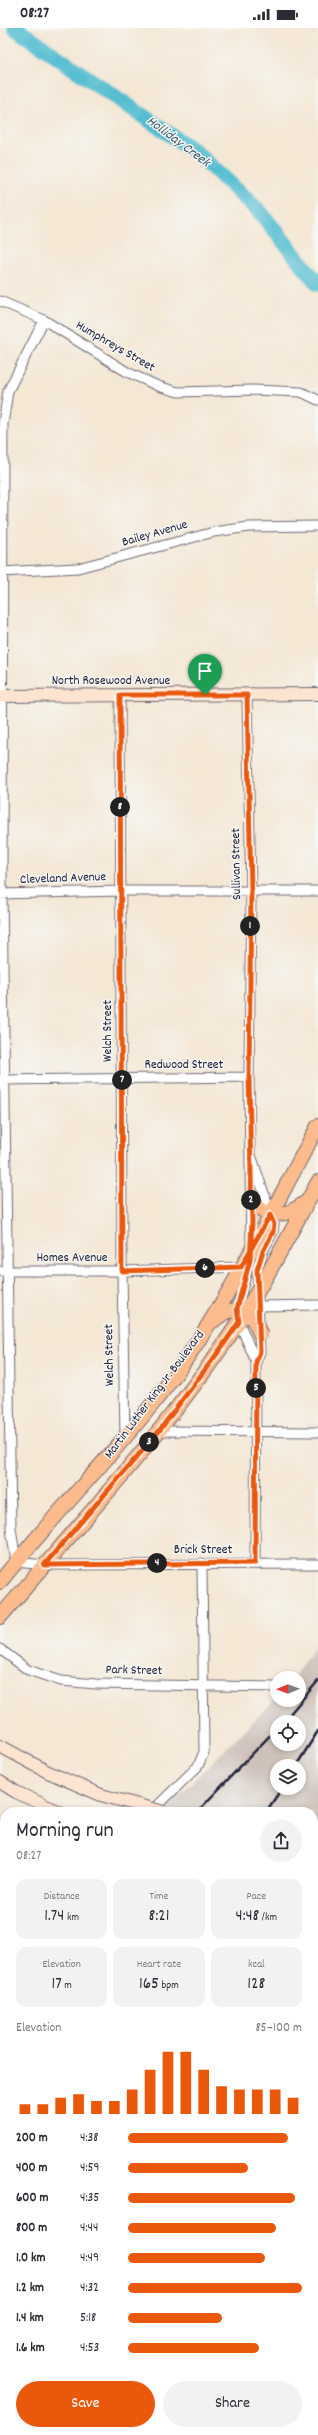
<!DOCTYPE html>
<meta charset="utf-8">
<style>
body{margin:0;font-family:Dekko,sans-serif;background:#f2f2f3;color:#2b2b33;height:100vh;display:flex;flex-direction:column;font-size:15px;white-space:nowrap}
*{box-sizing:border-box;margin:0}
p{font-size:13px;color:#7c7c81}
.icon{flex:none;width:22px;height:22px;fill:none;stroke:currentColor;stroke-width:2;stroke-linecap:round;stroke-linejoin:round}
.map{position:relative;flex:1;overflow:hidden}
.drawer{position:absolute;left:0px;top:1779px;width:318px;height:628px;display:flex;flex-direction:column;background:#fff;border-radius:16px 16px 0 0;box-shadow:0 2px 6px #0003}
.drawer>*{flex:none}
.needle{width:26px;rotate:269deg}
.buttons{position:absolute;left:270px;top:1643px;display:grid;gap:8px}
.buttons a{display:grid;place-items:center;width:36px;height:36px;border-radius:50%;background:#fff;box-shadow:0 2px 6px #0003;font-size:20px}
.pin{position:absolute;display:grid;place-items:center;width:34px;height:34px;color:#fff;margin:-41px -17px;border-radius:50% 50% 50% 0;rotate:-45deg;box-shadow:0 0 4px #0007}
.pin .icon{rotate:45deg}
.km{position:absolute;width:20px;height:20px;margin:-10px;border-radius:50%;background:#222;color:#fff;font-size:11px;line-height:20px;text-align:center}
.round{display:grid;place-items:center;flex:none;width:42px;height:42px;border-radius:21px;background:#f2f2f3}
.overview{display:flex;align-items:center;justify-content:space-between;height:68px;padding:0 16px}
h1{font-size:22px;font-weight:600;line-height:30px}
.metrics{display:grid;grid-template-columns:repeat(3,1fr);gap:6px;height:68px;padding:4px 16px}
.metrics div{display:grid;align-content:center;border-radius:10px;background:#f2f2f3;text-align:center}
.metrics b{font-size:17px;font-weight:600}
.metrics small{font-size:11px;font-weight:400}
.metrics p{font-size:11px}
.chart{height:112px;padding:8px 16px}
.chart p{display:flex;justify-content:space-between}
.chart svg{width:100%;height:72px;margin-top:4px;stroke:#ea580c;stroke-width:6}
.primary-button{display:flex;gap:8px;margin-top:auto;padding:8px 16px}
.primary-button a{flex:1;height:46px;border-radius:24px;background:#ea580c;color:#fff;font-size:16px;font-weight:600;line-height:46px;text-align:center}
.primary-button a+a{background:#f2f2f3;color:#2b2b33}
ul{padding:0 16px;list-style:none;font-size:13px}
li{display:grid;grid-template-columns:64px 48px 1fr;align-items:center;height:30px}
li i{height:10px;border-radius:5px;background:#ea580c}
.status{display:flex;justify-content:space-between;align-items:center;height:28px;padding:0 20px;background:#fff;direction:ltr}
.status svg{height:11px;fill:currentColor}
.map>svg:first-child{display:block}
</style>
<div class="status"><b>08:27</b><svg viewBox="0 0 49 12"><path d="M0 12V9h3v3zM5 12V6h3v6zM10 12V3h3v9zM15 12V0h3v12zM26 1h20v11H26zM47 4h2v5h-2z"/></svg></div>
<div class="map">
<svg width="318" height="2407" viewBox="0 0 318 2407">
<rect width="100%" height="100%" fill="#f6f6f2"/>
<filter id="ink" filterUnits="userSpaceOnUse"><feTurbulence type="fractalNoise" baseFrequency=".025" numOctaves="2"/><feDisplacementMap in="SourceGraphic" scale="8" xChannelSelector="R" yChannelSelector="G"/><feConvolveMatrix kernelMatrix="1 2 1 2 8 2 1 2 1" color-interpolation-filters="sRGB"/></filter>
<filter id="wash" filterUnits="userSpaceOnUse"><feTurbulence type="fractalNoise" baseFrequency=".012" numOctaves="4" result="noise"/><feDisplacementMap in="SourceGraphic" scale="16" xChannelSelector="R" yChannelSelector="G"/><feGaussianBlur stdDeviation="0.9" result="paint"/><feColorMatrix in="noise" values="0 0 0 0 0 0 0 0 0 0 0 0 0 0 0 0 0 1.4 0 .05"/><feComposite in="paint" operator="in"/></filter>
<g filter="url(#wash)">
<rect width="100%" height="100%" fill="#f4e7d4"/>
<path fill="#cec1ba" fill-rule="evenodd" d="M 318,1613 L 318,1862 L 313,1861 L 313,1784 L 162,1784 L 277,1670 L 277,1672 L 299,1672 L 299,1650 L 293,1650 ZM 277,1694 L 299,1694 L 299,1716 L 277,1716 ZM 277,1738 L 299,1738 L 299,1760 L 277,1760 Z
M 0,1854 L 5,1854 L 5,2118 L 0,2121 Z"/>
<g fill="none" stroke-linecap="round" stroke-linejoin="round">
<path stroke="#55bed1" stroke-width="16" d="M 15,0 L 197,125 L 260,184 L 318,256"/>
</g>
</g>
<g filter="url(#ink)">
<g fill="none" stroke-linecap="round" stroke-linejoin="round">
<defs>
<path id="street" d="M 0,273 L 44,292 L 127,344 L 158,358 L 178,364 L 254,362 L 301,364 L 318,372
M 44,292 L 8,363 L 3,396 L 2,866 L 11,1500 L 16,1534 L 45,1537 L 318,1536
M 0,544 L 78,540 L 214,504 L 249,499 L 318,498
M 120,667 L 122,1243 L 125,1410
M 247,667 L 251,863 L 249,1049 L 251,1218
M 0,866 L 120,863 L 318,863
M 0,1052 L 249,1049
M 252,1130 L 274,1195 L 273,1204 L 263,1223 L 257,1242 L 260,1324 L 256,1334 L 255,1535
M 250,1231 L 237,1281 L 239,1294 L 256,1334
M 0,1243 L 122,1243 L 241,1239
M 259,1278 L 318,1277
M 159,1403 L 318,1404
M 0,1621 L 28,1642 L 61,1653 L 96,1656 L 277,1659
M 151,1784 L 198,1738 L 204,1724 L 202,1535
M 0,1830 L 5,1833
M 313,1900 L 318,1899
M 313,2096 L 318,2092
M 313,2112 L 318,2120
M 0,2295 L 5,2302
M 313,2311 L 318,2307
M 0,2317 L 5,2313
M 76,2402 L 79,2407
M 293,2402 L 297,2407
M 176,2407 L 183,2402"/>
<path id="secondary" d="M 0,668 L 318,666
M 0,1718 L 48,1744 L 101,1767
M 0,1754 L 16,1764 L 59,1784
M 313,1803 L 318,1803
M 313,1847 L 318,1849"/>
<path id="primary" d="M 251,1171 C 264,1194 288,1188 306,1174
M 213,1293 C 235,1275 251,1279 260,1306
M 0,1554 C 57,1482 123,1418 177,1344 C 232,1267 273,1180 318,1098
M 0,1589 C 74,1502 153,1417 219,1323 C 257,1270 287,1211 318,1154"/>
</defs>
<use href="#street" stroke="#6c6771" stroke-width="11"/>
<use href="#secondary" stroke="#6c6771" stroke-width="14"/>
<use href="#primary" stroke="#6c6771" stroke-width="16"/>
<use href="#street" stroke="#fff" stroke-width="9"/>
<use href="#secondary" stroke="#fde4d1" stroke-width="12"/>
<use href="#primary" stroke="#fbbb8c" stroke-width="14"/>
<path stroke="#22223b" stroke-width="2.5" d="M 283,1694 L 318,1653
M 296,1738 L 318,1703
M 197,1784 L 277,1700
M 266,1784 L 282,1760
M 313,1911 L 318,1909
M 0,1983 L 5,1978
M 0,2068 L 5,2065
M 0,2106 L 5,2102
M 0,2118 L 5,2114"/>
<defs>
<path id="secondary-bridge" d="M 101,1767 L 164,1784"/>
</defs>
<use href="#secondary-bridge" stroke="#6c6771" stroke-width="14" stroke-linecap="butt"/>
<use href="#secondary-bridge" stroke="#fde4d1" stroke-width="12"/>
</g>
</g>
<g fill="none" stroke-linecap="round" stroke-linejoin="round" filter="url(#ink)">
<defs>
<path id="route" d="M 205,667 L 247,667 L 251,863 L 249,1049 L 252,1194 L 250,1232 L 240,1269 L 237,1281 L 239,1294 L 219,1323 L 159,1403 L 44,1537 L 255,1535 L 256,1334 L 260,1324 L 257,1242 L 263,1223 L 273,1204 L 274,1196 L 270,1187 L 241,1239 L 122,1243 L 120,667 L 205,667"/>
</defs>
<use href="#route" stroke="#fff" stroke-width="8"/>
<use href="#route" stroke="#ea580c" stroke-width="5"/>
</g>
<g text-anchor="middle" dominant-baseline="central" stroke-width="3" stroke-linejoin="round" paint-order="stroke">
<g font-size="13" fill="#22223b" stroke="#f6f6f2">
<text transform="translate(115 319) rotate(30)">Humphreys Street</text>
<text transform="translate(155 506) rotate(-16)">Bailey Avenue</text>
<text x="111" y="653">North Rosewood Avenue</text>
<text transform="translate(237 836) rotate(-91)">Sullivan Street</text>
<text transform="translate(63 851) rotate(-2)">Cleveland Avenue</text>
<text transform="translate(108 1003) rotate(-90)">Welch Street</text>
<text x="184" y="1037">Redwood Street</text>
<text x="72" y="1230">Homes Avenue</text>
<text transform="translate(110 1327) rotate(-91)">Welch Street</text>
<text transform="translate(155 1367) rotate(-53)">Martin Luther King Jr. Boulevard</text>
<text x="203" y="1522">Brick Street</text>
<text transform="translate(134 1643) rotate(1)">Park Street</text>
</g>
<g font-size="14" font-style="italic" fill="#345970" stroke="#f6f6f2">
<text transform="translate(178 114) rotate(37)">Holliday Creek</text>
</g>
</g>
</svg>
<div class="buttons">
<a><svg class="needle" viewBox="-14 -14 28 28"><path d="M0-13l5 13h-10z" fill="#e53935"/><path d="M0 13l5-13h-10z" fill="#7c7c81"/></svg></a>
<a><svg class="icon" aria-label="locate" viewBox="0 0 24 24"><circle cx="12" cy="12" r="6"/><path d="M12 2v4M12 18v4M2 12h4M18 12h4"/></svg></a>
<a><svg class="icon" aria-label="layers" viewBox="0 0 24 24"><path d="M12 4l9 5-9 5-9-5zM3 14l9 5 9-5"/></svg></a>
</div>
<div class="pin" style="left:205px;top:667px;background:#1e9e55"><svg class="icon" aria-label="arrive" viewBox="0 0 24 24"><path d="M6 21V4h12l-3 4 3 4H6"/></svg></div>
<b class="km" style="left:250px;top:898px">1</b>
<b class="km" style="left:251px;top:1172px">2</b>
<b class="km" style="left:149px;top:1414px">3</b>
<b class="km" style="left:157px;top:1535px">4</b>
<b class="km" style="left:256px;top:1360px">5</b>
<b class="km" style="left:205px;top:1240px">6</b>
<b class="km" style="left:122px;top:1052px">7</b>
<b class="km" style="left:120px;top:779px">8</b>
<section class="drawer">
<div class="overview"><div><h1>Morning run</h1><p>08:27</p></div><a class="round"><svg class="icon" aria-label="share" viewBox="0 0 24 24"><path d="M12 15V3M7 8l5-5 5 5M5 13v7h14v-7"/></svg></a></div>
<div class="metrics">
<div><p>Distance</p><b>1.74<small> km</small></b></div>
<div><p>Time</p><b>8:21</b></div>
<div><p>Pace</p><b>4:48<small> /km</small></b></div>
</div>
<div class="metrics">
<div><p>Elevation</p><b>17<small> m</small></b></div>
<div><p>Heart rate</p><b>165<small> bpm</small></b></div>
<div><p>kcal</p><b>128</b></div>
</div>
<div class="chart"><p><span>Elevation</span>85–100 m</p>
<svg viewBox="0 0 160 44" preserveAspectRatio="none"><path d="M5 44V38M15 44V38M25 44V34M35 44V32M45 44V36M55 44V36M65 44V29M75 44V17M85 44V6M95 44V6M105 44V17M115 44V27M125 44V29M135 44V29M145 44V29M155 44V34"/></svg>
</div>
<ul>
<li><b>200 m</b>4:38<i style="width:92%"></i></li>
<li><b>400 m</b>4:59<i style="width:69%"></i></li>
<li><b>600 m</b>4:35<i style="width:96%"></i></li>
<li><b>800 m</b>4:44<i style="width:85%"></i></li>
<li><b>1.0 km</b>4:49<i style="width:79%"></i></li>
<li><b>1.2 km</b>4:32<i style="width:100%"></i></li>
<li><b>1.4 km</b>5:18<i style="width:54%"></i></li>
<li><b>1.6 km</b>4:53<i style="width:75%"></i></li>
</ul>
<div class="primary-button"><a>Save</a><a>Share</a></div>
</section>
</div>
